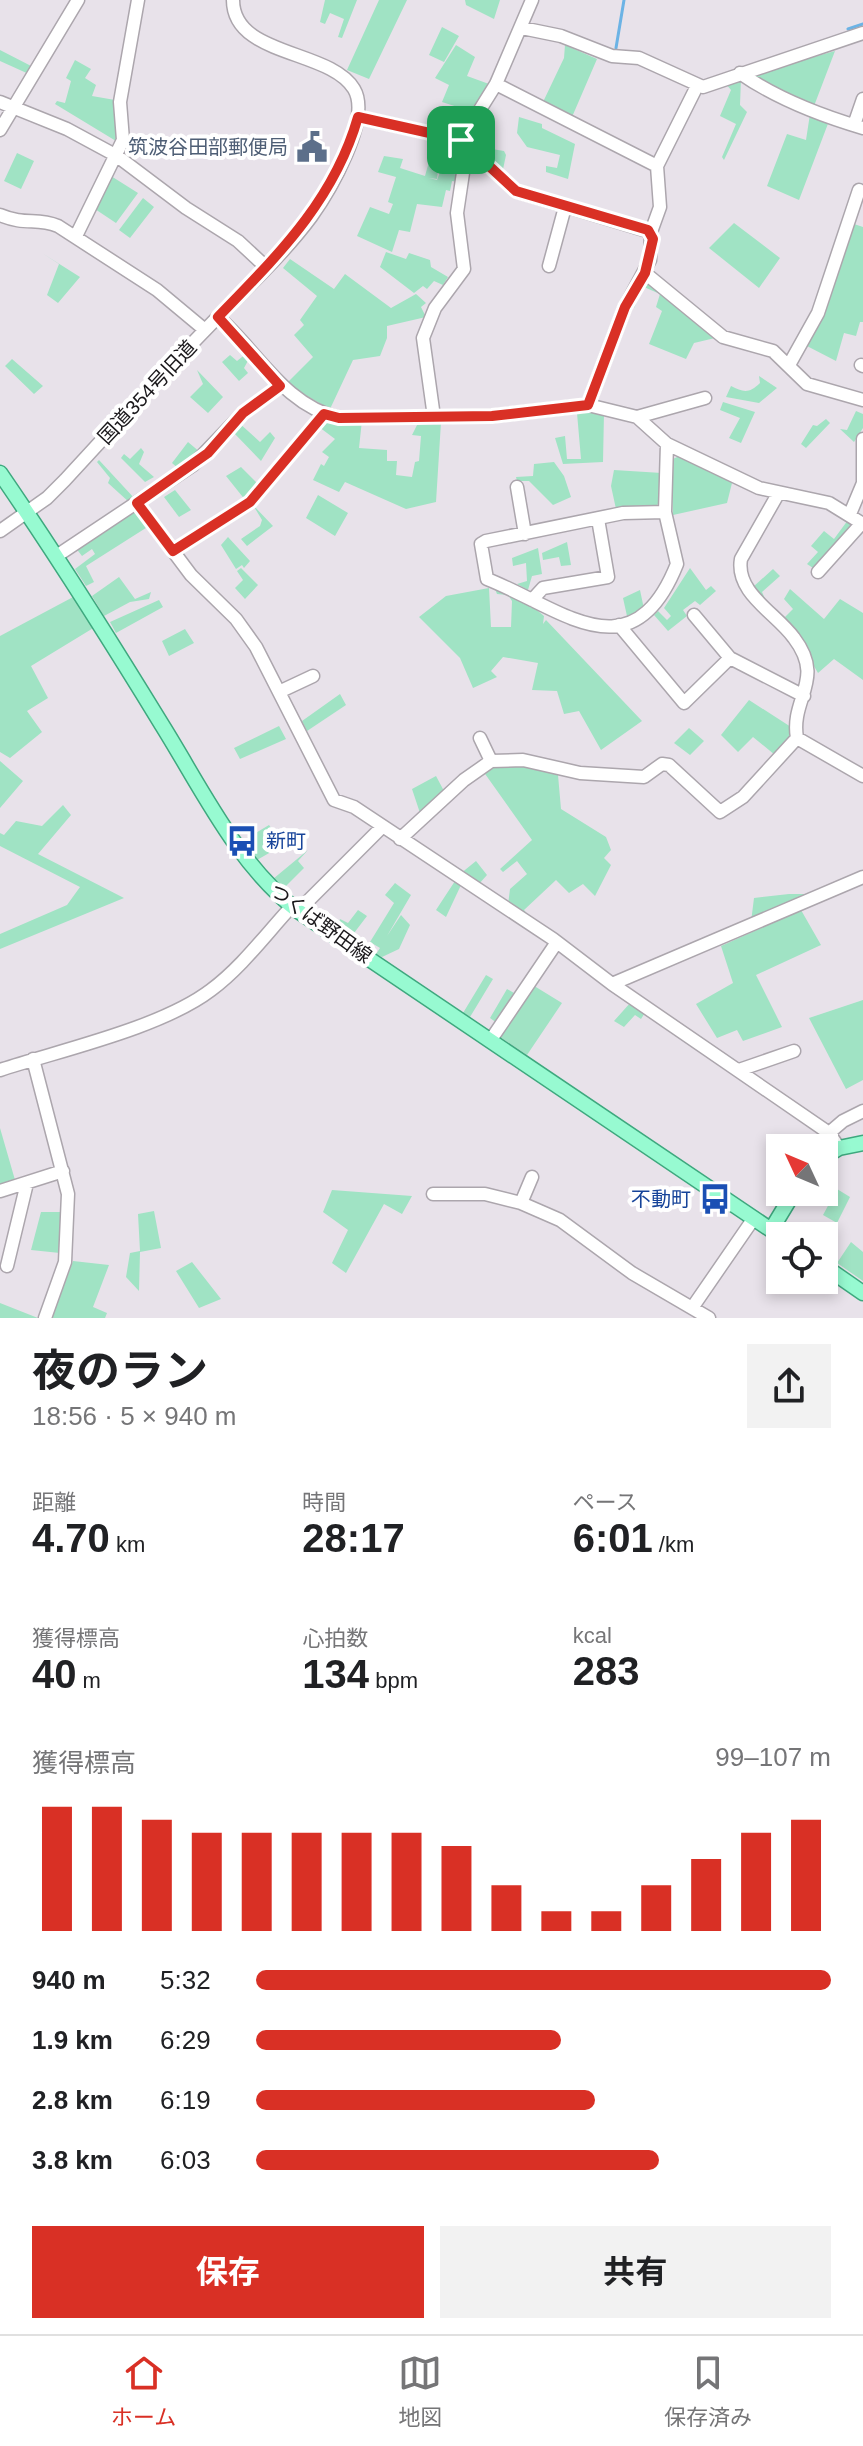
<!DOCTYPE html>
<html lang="ja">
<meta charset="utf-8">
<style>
body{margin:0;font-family:Arial,"Noto Sans JP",sans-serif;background:#f2f2f2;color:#202124;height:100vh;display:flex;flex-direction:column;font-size:30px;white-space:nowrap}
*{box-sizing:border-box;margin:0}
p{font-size:26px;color:#757577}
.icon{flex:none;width:44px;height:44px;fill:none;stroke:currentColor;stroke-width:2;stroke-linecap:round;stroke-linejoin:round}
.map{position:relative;height:1318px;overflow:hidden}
.details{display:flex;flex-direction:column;background:#fff;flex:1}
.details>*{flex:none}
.needle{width:52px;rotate:314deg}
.fabs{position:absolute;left:766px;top:1134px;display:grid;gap:16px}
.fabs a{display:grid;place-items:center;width:72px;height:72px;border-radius:0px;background:#fff;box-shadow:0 4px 12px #0003;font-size:40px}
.pin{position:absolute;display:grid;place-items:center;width:68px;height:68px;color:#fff;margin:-34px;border-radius:16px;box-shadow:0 4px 12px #0006}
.round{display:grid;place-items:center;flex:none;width:84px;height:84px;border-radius:0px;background:#f2f2f2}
.overview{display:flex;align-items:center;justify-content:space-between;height:136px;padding:0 32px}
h1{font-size:44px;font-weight:700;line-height:60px}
.figures{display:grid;grid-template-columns:repeat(3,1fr);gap:12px;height:136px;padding:8px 32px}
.figures div{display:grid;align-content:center}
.figures b{font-size:40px;font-weight:700}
.figures small{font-size:22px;font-weight:400}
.figures p{font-size:22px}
.chart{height:224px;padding:16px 32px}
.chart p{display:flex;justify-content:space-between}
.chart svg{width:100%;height:144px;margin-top:8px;stroke:#d93025;stroke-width:6}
.action{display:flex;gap:16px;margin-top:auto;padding:16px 32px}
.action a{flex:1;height:92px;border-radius:0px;background:#d93025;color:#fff;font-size:32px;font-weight:700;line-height:92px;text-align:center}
.action a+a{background:#f2f2f2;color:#202124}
ul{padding:0 32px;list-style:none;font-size:26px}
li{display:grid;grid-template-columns:128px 96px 1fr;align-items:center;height:60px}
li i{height:20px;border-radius:10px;background:#d93025}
.dock{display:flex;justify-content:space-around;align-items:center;height:112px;border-top:2px solid #e0e0e0;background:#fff;font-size:22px;color:#757577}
.dock a{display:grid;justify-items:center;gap:4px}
.dock .selected{color:#d93025}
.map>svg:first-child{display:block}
</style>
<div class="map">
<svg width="863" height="1318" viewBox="0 0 863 1318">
<rect width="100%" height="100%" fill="#e8e2ea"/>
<path fill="#a0e3c4" d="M 325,0 L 357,0 L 342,38 L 338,37 L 344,19 L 330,13 L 325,24 L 320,22 Z
M 379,0 L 407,0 L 369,79 L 347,70 Z
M 465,0 L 500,0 L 494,19 L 466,5 Z
M 442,27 L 459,36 L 444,62 L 429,55 Z
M 456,45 L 475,57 L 467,76 L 489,84 L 470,111 L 442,102 L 449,85 L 435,78 Z
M 565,45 L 597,59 L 572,117 L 543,102 L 564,58 Z
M 0,50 L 35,68 L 31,75 L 0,61 Z
M 835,51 L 814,106 L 752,77 L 753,74 Z
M 75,60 L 91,69 L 85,78 L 96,85 L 92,96 L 115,100 L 116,141 L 55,104 L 57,101 L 65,103 L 71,81 L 66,78 Z
M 741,79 L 740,105 L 747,112 L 724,160 L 722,157 L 736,124 L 720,116 L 731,90 L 726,84 Z
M 810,114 L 829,121 L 799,200 L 767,186 L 787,134 L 806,140 Z
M 519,117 L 542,124 L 542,128 L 575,144 L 568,179 L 546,172 L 546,166 L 557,168 L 560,155 L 527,147 L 517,133 Z
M 474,146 L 504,151 L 506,155 L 502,174 Z
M 432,151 L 440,153 L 437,179 L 429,178 L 437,180 L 440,172 L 460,175 L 458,182 L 452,181 L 450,191 L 446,190 L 442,207 L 417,204 L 410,232 L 399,230 L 392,252 L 357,236 L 370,207 L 389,214 L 393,204 L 388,202 L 396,177 L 378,172 L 384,156 L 403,159 L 400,168 L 425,176 Z
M 17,153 L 34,161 L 21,189 L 4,181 Z
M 111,176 L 138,193 L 116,223 L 95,209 Z
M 143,198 L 154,207 L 130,238 L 119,230 Z
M 734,223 L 780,258 L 759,288 L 709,248 Z
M 854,224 L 863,227 L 863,322 L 860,322 L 856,336 L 844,333 L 836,361 L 805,345 Z
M 386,252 L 406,259 L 409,253 L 430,260 L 431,267 L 448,277 L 443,285 L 434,281 L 427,289 L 423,286 L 414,293 L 380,267 Z
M 42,253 L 80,277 L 58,303 L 47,295 L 59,264 Z
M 290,259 L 334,289 L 345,274 L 391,308 L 416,294 L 426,303 L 421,307 L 426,317 L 387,326 L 387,338 L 380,356 L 353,360 L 330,409 L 286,384 L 313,357 L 294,335 L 304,325 L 300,320 L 317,296 L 283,268 Z
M 649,282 L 715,338 L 694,343 L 686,359 L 649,344 L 662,311 L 656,307 L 660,294 L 644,287 L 634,308 L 631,307 L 643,283 Z
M 247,353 L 250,357 L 244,368 L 248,373 L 239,381 L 222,362 L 230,355 L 237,361 Z
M 12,359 L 43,386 L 34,394 L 5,366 Z
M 197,370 L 223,397 L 208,413 L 190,397 L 203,384 Z
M 759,376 L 777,388 L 759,403 L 726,397 L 731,386 C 743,392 749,394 760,383 Z
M 723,402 L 755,412 L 741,443 L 729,438 L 740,418 L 720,410 Z
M 598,411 L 604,413 L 603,462 L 563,464 L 555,438 L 565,436 L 567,459 L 581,459 L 577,413 Z
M 856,411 L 863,414 L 863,428 L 854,442 L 840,429 L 847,430 Z
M 826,419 L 830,423 L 806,448 L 801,444 L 813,425 L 817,426 Z
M 324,420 L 362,420 L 359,448 L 387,450 L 387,461 L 397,461 L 396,475 L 412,477 L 415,462 L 419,461 L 421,436 L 412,435 L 418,423 L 441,422 L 436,502 L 406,509 L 345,482 L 339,492 L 313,480 L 321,464 L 324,466 L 329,457 L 322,452 L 335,439 L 319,427 Z
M 238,422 L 260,442 L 270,432 L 275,438 L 261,461 L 234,433 Z
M 188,442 L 201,453 L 180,470 L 172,463 Z
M 141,448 L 144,452 L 139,464 L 154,477 L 145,482 L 121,458 L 124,454 L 130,459 Z
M 679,456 L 733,479 L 727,503 L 673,515 L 671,460 Z
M 99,460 L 135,499 L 130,503 L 108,483 L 110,478 L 97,462 Z
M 554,462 L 564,476 L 571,497 L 553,505 L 529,481 L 517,481 L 516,477 L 533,476 L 534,464 Z
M 241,467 L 260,486 L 246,501 L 226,476 Z
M 614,470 L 662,473 L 661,499 L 656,507 L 616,509 L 611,486 Z
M 175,490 L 191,510 L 179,517 L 164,497 Z
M 318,495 L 348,513 L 335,536 L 306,518 Z
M 253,505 L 273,526 L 247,546 L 241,539 L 260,526 L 262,520 Z
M 135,507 L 149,526 L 86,566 L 94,582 L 86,586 L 75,569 L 95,554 L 92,549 L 82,556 L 75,547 Z
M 848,520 L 852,526 L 813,568 L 807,564 L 818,552 L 811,546 L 824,531 L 834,539 Z
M 228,537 L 250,561 L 244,568 L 242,565 L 236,569 L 221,545 Z
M 567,542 L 571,565 L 561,566 L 559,557 L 543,560 L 542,553 Z
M 538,548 L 542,574 L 532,576 L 528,590 L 517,584 L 527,581 L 526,563 L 513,566 L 512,558 Z
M 241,568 L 258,585 L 245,599 L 235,588 L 243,580 L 237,571 Z
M 690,568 L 706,590 L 711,586 L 716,591 L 700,605 L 695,601 L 683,610 L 687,616 L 668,631 L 654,615 L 658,611 L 667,620 L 671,616 L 664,608 Z
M 773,569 L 780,576 L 762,592 L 767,603 L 753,587 Z
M 119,577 L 135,599 L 151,592 L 149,599 L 130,602 L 104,616 L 92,596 Z
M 489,588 L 491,627 L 511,627 L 512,601 L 508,595 L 497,594 L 495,589 L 526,601 L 544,616 L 543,624 L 546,620 L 642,721 L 601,750 L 579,711 L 564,714 L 557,691 L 532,690 L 538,663 L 503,657 L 491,671 L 497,677 L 473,688 L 460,658 L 419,617 L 446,596 Z
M 790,589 L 824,619 L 840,599 L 863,613 L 863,680 L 834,659 L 818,673 L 785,617 L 793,609 L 784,599 Z
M 640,590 L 644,609 L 627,616 L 623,598 Z
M 75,596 L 95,627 L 31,666 L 48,698 L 27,711 L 42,732 L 10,758 L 0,752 L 0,636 Z
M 159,600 L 163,607 L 116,633 L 110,622 Z
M 185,629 L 194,643 L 169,656 L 162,641 Z
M 340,694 L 346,705 L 307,731 L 302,721 Z
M 749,700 L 791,727 L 789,738 L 775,755 L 753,737 L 738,752 L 721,735 Z
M 279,726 L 286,739 L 240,759 L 234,748 Z
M 689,728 L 704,741 L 690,755 L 674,743 Z
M 0,761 L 23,781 L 0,808 Z
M 516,764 L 558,775 L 561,809 L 606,837 L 611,850 L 604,858 L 611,865 L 595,896 L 583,884 L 569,893 L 556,880 L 524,910 L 532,920 L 508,905 L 510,889 L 527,874 L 517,861 L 503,872 L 500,869 L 532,840 L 483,771 L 492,765 Z
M 436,776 L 444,791 L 420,813 L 412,789 Z
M 63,805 L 71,815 L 38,854 L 124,898 L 0,949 L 0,934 L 67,905 L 80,887 L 0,846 L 0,833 L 4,835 L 16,821 L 42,826 Z
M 269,825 L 283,845 L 257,860 L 244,840 Z
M 308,850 L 298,861 L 304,868 L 283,889 L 273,879 Z
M 476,861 L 487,875 L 478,885 L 460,874 Z
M 455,881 L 461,885 L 446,917 L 436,910 Z
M 395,883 L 411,895 L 387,936 L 401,915 L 410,925 L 399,949 L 382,957 L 376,954 L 380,948 L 370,942 L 394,903 L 385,895 Z
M 789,894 L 815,894 L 751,922 L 754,898 Z
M 358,910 L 367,916 L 351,937 L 337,928 L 340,919 L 348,923 Z
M 801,910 L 821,945 L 756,975 L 782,1027 L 743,1041 L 737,1030 L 717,1038 L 696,1004 L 733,983 L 721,946 Z
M 486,975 L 493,979 L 470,1017 L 463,1013 Z
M 531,984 L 562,1003 L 527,1055 L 500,1037 Z
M 507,989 L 514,993 L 497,1023 L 490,1018 Z
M 863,1000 L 863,1080 L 846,1089 L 809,1018 Z
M 631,1002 L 646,1011 L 641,1019 L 635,1015 L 624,1027 L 614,1021 Z
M 0,1128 L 15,1180 L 0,1185 Z
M 837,1189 L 850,1197 L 837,1223 L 823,1215 Z
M 332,1190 L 412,1196 L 402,1214 L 384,1204 L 346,1273 L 332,1263 L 348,1230 L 323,1212 Z
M 154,1211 L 161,1248 L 140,1252 L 139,1291 L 126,1277 L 130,1253 L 140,1251 L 138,1214 Z
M 41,1212 L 62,1212 L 60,1253 L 31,1250 Z
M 851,1242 L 863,1252 L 863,1281 L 837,1263 Z
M 73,1261 L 109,1265 L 93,1307 L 107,1313 L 105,1318 L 52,1318 Z
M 192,1262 L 221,1299 L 199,1308 L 176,1271 Z
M 0,1303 L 38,1318 L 0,1318 Z"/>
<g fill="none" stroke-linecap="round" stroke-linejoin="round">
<path stroke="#6cb3e5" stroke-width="3" d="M 848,29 L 863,24
M 616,48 L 624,0"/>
<defs>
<path id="minor" d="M 522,28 L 561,36 L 612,56 L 639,58 L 703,87 L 863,33
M 740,73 C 777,99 819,115 863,128
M 496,84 L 657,166
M 0,102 L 67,129 L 117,156 L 186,208 L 238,241 L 266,267
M 358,117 L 461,140 L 516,191 L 651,232
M 854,125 L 863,99
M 0,130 L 78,0
M 461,140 L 496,84 L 532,0
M 0,215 C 26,226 36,217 58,226 L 157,290 L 205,330
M 76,236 L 123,140 L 120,102 L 138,0
M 549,266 L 565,207
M 645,273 L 723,337 L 773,351 L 807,384 L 863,400
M 218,317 C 258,352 284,405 339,418 L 492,416 L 588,405 L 637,417 L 667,444 L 759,488 L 829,503 L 863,524
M 789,365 L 818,313 L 859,190
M 861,365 L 863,366
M 588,405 L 625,307 L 650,260 L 651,232 L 660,207 L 657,166 L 697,86
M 434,417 L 423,338 L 435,308 L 464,269 L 457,213 L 467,146
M 637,417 L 705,398
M 863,439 L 863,482
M 517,487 L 525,534
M 778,494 L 741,559 C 735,593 776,613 794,638 C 826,680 790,698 797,738
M 137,503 L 191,575 L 236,619 L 256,647 L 334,800 L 354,807 L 553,939 L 612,984 L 829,1133 L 839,1148
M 665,512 L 677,564 C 632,677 561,608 487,579 L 481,544 L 486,541 L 623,513 Z
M 665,512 L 667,444
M 850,514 L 863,483
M 0,531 L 47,498 L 65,480 C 113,428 161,375 211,324 C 244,290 282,256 311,217 C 329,192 372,119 354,89 C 330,49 233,57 233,0
M 173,551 L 250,502 L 324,414
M 58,555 L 193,465 L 243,413 L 280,386
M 818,572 L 862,523
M 532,600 L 543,588 L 608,577 L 598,519
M 694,615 L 730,658 L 804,696
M 619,625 L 684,703 L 730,658
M 281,691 L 313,676
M 480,738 L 491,761
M 797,738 L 863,776
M 400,839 L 464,780 L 491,761 L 523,760 L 580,773 L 644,777 L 662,764 L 669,765 L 720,812 L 743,797 L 797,738
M 298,911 L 382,827
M 612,984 L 863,877
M 490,1041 L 557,942
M 33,1059 L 68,1194 L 65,1262 L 45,1318
M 0,1070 C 61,1050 161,1028 211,990 C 242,967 266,934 292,906
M 739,1070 L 794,1051
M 829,1133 L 843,1121 L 863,1111
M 0,1191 L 63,1171
M 433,1194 L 485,1194 L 521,1203 L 560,1220 L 632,1273 L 709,1318
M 521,1203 L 532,1177
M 7,1266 L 27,1183
M 692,1308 L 754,1218"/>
<path id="major" d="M 0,473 C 57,556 110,640 162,725 C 202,789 237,864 298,911 L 780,1236
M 824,1157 L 839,1148 L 863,1143
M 771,1230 L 794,1192
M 824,1266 L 863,1293"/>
</defs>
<use href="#minor" stroke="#aca6ad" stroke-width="15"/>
<use href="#major" stroke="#3ea87e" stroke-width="17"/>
<use href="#minor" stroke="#fff" stroke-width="12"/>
<use href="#major" stroke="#97fad1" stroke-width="14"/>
</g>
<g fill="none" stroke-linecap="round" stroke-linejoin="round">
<defs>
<path id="route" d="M 358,117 L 461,140 L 516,191 L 648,230 L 653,239 L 645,273 L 625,307 L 588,405 L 492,416 L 339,418 L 324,414 L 250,502 L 173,551 L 137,503 L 208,453 L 243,413 L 280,386 L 218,317 C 277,256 334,201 358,117 Z"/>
</defs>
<use href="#route" stroke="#fff" stroke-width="16"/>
<use href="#route" stroke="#d93025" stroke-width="10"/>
</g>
<defs>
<symbol id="civic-bare" viewBox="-9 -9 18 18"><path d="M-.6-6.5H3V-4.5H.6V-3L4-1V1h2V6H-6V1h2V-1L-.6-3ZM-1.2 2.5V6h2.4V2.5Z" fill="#5c6f8a" stroke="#fff" stroke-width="2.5" paint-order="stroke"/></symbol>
<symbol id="bus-bare" viewBox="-9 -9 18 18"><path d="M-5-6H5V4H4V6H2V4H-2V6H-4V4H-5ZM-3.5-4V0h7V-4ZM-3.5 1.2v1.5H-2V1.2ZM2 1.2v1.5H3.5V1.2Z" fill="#1a4fb4" stroke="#fff" stroke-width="2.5" paint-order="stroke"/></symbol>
</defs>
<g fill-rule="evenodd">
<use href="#civic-bare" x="290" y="125" width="44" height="44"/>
<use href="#bus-bare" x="220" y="819" width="44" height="44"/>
<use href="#bus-bare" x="693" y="1177" width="44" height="44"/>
</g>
<g text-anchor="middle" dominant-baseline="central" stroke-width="8" stroke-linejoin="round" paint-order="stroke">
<g font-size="20" fill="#4e5e75" stroke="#fff" text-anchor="end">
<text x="288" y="147">筑波谷田部郵便局</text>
</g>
<g font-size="20" fill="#1a181b" stroke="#fff">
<text transform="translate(147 392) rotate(-47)">国道354号旧道</text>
<text transform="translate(321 923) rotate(36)">つくば野田線</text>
</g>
<g font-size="20" fill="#164399" stroke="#fff" text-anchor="start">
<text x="266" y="841">新町</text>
<text x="691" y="1199" text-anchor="end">不動町</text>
</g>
</g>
</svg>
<div class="fabs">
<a><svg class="needle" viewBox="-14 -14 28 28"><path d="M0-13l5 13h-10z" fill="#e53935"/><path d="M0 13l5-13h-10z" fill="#757577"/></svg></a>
<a><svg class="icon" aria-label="locate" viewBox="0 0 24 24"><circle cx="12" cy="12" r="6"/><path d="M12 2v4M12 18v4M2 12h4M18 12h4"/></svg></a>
</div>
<div class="pin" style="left:461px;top:140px;background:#1e9e55"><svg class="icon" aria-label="arrive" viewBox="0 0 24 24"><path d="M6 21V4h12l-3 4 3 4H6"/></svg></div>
</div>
<section class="details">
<div class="overview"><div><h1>夜のラン</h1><p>18:56 · 5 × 940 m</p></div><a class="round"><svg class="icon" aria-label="share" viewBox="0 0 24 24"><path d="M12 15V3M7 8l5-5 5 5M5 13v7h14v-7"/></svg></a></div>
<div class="figures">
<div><p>距離</p><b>4.70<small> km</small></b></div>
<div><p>時間</p><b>28:17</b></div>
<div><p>ペース</p><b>6:01<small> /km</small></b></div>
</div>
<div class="figures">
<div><p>獲得標高</p><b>40<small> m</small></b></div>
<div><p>心拍数</p><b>134<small> bpm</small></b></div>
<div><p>kcal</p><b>283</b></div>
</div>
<div class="chart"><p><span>獲得標高</span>99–107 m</p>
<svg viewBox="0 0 160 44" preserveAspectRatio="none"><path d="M5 44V6M15 44V6M25 44V10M35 44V14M45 44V14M55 44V14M65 44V14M75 44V14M85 44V18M95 44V30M105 44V38M115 44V38M125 44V30M135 44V22M145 44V14M155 44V10"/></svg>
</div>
<ul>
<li><b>940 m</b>5:32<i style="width:100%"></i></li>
<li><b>1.9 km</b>6:29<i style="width:53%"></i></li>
<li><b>2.8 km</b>6:19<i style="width:59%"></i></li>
<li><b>3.8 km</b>6:03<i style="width:70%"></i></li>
</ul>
<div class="action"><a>保存</a><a>共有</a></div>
</section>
<nav class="dock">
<a class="selected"><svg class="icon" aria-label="home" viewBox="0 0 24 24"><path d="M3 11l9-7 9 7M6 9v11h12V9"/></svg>ホーム</a>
<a><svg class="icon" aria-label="map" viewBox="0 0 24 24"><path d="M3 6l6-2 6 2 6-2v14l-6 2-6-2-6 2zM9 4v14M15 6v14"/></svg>地図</a>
<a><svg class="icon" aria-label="saved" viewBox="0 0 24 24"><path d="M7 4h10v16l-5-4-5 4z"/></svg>保存済み</a>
</nav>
